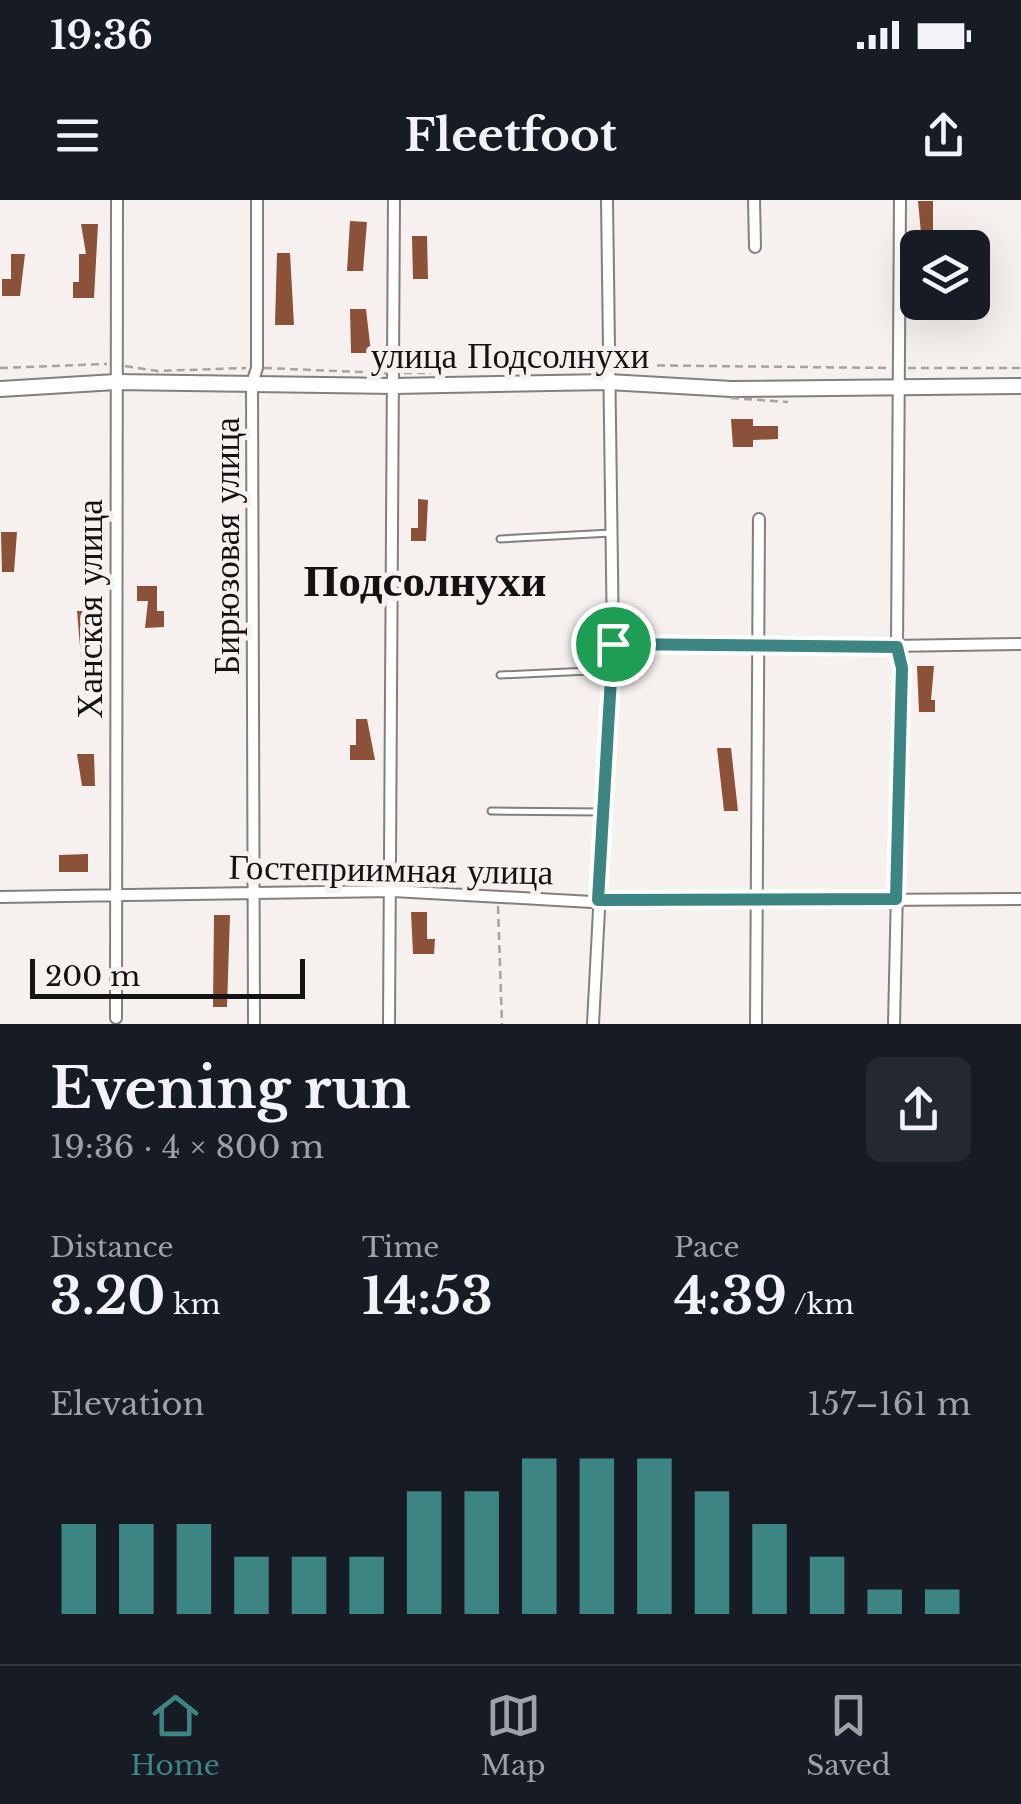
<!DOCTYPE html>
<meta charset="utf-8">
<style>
body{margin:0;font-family:"Libre Baskerville",serif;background:#242831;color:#f1f3f6;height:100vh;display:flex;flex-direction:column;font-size:38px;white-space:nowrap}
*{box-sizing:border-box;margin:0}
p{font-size:32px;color:#9ea1a6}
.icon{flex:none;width:55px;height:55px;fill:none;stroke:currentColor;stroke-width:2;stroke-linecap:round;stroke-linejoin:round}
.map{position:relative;height:824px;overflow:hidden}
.sheet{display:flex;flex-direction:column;background:#171b24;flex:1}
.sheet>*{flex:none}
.buttons{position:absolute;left:900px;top:30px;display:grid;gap:20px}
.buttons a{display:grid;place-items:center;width:90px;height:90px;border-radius:15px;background:#171b24;box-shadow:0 10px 40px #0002;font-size:50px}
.scale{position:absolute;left:30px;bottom:25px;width:275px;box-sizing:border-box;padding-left:10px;border:5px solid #141312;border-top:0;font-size:28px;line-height:35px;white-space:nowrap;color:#141312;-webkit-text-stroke:8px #f6f1ef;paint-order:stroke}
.pin{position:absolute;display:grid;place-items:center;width:85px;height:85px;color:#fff;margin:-42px;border:5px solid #fff;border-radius:50%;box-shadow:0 2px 10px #0007}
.round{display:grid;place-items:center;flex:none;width:105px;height:105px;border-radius:15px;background:#242831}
.summary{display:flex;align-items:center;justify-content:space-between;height:170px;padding:0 50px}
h1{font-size:55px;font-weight:700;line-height:75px}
.metrics{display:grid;grid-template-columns:repeat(3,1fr);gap:15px;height:170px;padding:10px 50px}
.metrics div{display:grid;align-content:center}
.metrics b{font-size:50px;font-weight:700}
.metrics small{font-size:28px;font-weight:400}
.metrics p{font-size:28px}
.chart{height:280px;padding:20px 50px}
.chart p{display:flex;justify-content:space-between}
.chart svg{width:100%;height:180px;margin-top:10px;stroke:#3d8583;stroke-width:6}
.status{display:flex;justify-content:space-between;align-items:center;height:70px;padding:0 50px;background:#171b24;direction:ltr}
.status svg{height:28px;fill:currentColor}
header{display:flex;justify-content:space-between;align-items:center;height:130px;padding:0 50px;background:#171b24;font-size:45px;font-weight:700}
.tabs{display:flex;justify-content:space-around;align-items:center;height:140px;border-top:2px solid #363941;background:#171b24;font-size:28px;color:#9ea1a6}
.tabs a{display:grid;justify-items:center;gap:5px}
.tabs .active{color:#3d8583}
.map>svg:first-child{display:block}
</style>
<div class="status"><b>19:36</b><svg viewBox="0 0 49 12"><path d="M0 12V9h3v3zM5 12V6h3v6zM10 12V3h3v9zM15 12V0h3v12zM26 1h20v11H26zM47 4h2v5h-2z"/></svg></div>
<header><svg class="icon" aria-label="menu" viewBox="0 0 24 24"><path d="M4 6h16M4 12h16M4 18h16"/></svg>Fleetfoot<svg class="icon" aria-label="share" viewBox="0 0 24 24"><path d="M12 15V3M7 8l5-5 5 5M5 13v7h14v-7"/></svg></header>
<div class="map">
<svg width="1021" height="824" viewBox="0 0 1021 824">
<rect width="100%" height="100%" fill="#f6f1ef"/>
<path fill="#8b5139" d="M 918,1 L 933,1 L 933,30 L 939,30 L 939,45 L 922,44 Z
M 350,21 L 367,22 L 363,71 L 347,71 Z
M 81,24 L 98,24 L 94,98 L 73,98 L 73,82 L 79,82 L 79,54 L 86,54 Z
M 412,36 L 427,36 L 428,79 L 413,79 Z
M 277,53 L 290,53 L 294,125 L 275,125 Z
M 11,54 L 25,54 L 20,96 L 2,96 L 2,79 L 11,79 Z
M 350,109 L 366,109 L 371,153 L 351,153 Z
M 731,219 L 753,219 L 753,226 L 778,226 L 778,239 L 753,240 L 753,247 L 733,247 Z
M 418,299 L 428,300 L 426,341 L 411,341 L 411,328 L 418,328 Z
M 1,332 L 17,332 L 14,372 L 2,372 Z
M 137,386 L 157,386 L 157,411 L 164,411 L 164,427 L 145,428 L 148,401 L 137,401 Z
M 77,411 L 93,411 L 94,458 L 81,458 Z
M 917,466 L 934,466 L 931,500 L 935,500 L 935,512 L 919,512 Z
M 356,519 L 367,519 L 375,560 L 350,560 L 350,545 L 356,545 Z
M 717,548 L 731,548 L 738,611 L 724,611 Z
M 77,554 L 94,554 L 95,586 L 82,586 Z
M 88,654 L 88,672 L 59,672 L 59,655 Z
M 411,712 L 427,712 L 427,739 L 435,739 L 434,754 L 413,754 Z
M 214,715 L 230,715 L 227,807 L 213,807 Z"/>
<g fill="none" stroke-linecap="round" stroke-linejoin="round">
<defs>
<path id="lane" d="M 500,339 L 611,333
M 500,475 L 611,470
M 491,611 L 603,612"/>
<path id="street" d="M 754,0 L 755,47
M 613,444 L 757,448 L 1021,444
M 0,697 L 393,691 L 592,702 L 1021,699
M 116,818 L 117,0
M 254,824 L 252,183 L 257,168 L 257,0
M 389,824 L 394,0
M 593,824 L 613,444 L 607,0
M 756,824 L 759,319
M 894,824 L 902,468 L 897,447 L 900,0"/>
<path id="secondary" d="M 0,189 L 116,182 L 394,186 L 608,182 L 731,189 L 1021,186"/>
</defs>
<use href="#lane" stroke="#837f7d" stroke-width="9"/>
<use href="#street" stroke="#837f7d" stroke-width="14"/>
<use href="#secondary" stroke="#837f7d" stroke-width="18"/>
<path stroke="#a7a3a1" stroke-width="2.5" stroke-dasharray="8 5" stroke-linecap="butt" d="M 618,165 L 890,168
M 125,166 L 158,171 L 246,168
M 0,168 L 107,164
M 264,168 L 386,173
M 908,168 L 1021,168
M 404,173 L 431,173
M 731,198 L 788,202
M 498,706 L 502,824"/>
<use href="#lane" stroke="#fff" stroke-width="5"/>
<use href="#street" stroke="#fff" stroke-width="10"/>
<use href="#secondary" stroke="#fff" stroke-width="14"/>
</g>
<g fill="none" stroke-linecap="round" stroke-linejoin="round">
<defs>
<path id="route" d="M 613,444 L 897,447 L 902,468 L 896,699 L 598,700 Z"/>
</defs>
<use href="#route" stroke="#fff" stroke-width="20"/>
<use href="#route" stroke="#3d8583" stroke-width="12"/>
</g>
<g text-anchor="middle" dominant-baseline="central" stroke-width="10" stroke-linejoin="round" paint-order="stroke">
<g font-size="35" fill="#141312" stroke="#f6f1ef">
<text x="510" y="155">улица Подсолнухи</text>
<text transform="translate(226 346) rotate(-90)">Бирюзовая улица</text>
<text transform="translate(89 409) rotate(-90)">Ханская улица</text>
<text transform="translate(391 669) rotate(1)">Гостеприимная улица</text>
</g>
<g font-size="45" font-weight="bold" fill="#141312" stroke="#f6f1ef">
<text x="425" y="380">Подсолнухи</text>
</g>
</g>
</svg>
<div class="buttons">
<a><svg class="icon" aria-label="layers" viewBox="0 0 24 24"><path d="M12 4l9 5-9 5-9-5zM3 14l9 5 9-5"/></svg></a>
</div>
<div class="scale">200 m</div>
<div class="pin" style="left:613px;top:444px;background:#1e9e55"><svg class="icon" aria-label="arrive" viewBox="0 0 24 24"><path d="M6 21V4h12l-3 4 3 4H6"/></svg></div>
</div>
<section class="sheet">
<div class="summary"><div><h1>Evening run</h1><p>19:36 · 4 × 800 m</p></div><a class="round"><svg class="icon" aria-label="share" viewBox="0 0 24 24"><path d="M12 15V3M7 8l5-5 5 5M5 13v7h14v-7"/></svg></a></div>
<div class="metrics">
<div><p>Distance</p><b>3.20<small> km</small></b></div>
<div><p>Time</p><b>14:53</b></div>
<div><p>Pace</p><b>4:39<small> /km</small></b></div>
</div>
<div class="chart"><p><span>Elevation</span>157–161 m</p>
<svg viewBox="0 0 160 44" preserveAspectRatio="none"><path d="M5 44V22M15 44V22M25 44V22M35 44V30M45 44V30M55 44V30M65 44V14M75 44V14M85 44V6M95 44V6M105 44V6M115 44V14M125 44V22M135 44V30M145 44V38M155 44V38"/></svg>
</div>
</section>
<nav class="tabs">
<a class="active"><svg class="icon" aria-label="home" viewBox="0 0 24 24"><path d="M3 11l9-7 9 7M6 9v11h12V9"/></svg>Home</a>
<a><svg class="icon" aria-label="map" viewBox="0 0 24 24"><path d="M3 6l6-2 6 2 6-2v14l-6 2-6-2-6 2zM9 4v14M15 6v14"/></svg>Map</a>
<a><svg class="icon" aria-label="saved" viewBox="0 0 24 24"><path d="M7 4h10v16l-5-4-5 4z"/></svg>Saved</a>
</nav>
